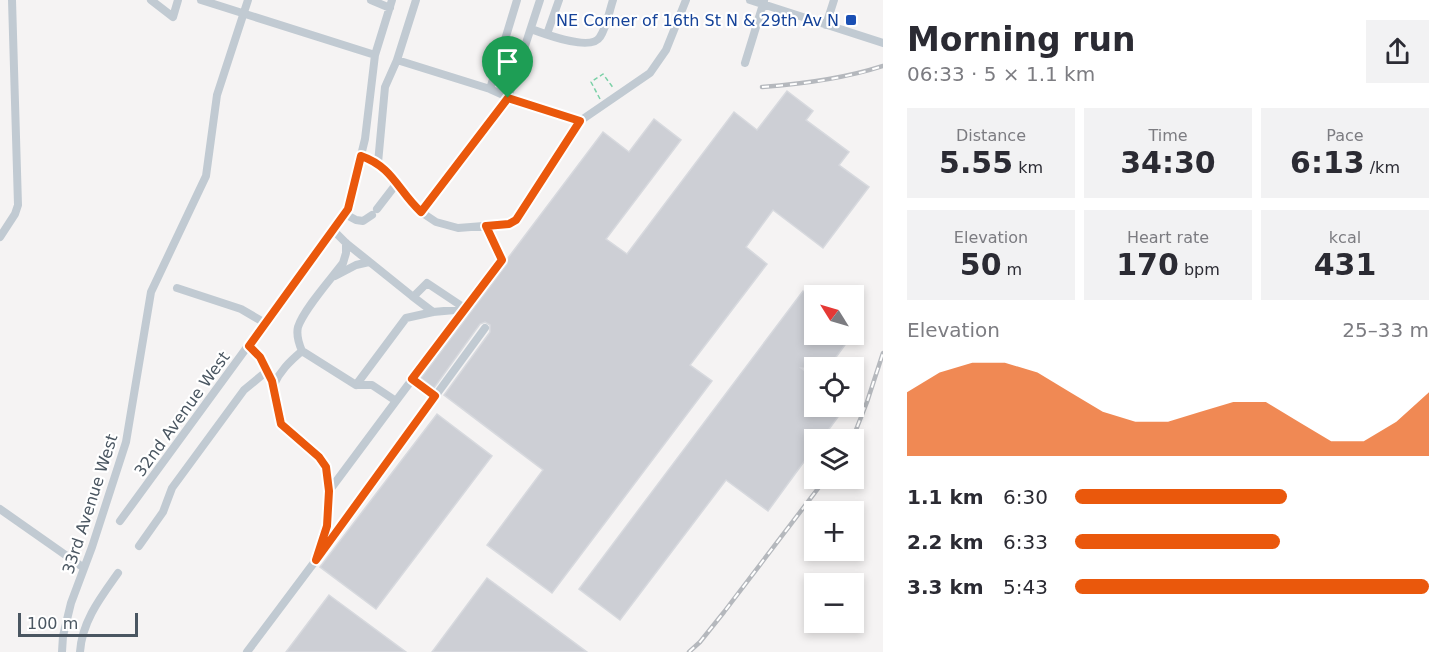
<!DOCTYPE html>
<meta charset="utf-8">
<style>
body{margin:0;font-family:"DejaVu Sans",sans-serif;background:#f2f2f3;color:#2b2b33;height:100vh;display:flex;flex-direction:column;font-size:22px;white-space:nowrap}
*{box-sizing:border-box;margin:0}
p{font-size:20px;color:#7c7c81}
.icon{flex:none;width:33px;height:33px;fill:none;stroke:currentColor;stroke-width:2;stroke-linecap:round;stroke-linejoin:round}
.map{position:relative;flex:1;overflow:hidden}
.panel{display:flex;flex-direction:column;background:#fff;width:570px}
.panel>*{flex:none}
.needle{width:39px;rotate:307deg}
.buttons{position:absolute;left:804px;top:285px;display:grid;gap:12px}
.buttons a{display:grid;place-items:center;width:60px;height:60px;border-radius:0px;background:#fff;box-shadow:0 3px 9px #0003;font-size:30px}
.scale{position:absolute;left:18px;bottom:15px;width:120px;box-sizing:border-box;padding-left:6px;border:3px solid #4a5661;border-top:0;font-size:16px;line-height:21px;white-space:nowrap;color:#4a5661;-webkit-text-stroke:4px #fff;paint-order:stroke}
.pin{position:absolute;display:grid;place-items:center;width:51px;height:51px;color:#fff;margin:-62px -26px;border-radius:50% 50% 50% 0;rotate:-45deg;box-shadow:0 0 6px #0007}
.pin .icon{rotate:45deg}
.round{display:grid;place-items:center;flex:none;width:63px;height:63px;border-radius:0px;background:#f2f2f3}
.headline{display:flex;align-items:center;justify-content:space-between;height:102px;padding:0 24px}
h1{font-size:33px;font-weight:600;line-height:45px}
.metrics{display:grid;grid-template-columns:repeat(3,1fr);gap:9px;height:102px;padding:6px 24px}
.metrics div{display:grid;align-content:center;border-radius:0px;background:#f2f2f3;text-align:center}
.metrics b{font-size:30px;font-weight:600}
.metrics small{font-size:16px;font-weight:400}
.metrics p{font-size:16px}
.chart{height:168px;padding:12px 24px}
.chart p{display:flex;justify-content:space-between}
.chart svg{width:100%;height:108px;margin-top:6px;fill:#ea580c;opacity:.7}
ul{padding:0 24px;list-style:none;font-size:20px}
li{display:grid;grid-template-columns:96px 72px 1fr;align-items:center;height:45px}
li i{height:15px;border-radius:8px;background:#ea580c}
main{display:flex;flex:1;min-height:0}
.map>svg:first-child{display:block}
</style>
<main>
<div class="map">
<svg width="883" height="652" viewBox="0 0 883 652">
<rect width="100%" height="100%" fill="#f5f3f3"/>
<path fill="#cdcfd5" stroke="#d7d9de" stroke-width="1.5" d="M 787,91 L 813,111 L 806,120 L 849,152 L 839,165 L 869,187 L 823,248 L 773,210 L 746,247 L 767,264 L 690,365 L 712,381 L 552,593 L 487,545 L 543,470 L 444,395 L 490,332 L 490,325 L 485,322 L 480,324 L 434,388 L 421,378 L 507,264 L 508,258 L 603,132 L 629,152 L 654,119 L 681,140 L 606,239 L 627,254 L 734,112 L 757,130 Z
M 803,291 L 814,299 L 814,334 L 853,334 L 828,368 L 801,368 L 814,378 L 814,406 L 846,406 L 821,440 L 814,440 L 814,448 L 768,511 L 726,480 L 620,620 L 579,589 Z
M 437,414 L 492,456 L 376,609 L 320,567 Z
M 487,578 L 587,652 L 432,652 Z
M 329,595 L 406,652 L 286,652 Z"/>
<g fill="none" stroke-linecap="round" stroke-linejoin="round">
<path stroke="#7ad0a6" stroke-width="1.5" stroke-dasharray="4.5 3" stroke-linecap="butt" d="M 600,99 L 591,82 L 603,74 L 614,89"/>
<path stroke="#c1cad2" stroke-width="8" d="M 151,0 L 173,17 L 178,0
M 201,0 L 375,55
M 371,0 L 390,8
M 750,0 L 883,43
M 826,25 L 834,0
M 531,29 C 545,34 591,52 600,37 C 607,26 609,12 613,0
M 547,34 L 559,0
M 504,42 L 525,49
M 397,60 L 416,0
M 745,63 L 764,1
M 490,89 L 517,0
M 361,156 L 375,160 L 390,173 L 409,201 L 421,212 L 436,222 L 458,228 L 509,224 L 516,220 L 580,121
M 378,163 L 385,87 L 397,60 L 490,89 L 523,104 L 580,121 L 650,73 L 666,50 L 686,0
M 377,209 L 397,183
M 421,212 L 508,98 L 540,0
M 345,214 L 356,220 L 363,221 L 372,215
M 334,231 L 346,243 L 412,296 L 415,295 L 427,283 L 466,309
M 0,237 L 15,214 L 18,205 L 12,0
M 346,243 L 346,253 L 343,263 C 331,279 304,309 298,327 C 296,335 299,344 302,351 L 356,385 L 372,385 L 396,401 L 502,260 L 486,226
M 335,276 L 356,265 L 369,262
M 177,288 L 241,309 L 265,323
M 412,296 L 433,312
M 412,379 L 435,396
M 356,385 L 406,318 L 433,312 L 466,309
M 273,386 C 280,371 289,362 302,351
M 329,491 L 396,401
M 0,509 L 84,568
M 120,521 L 348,209 L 365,139 L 375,55 L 392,0
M 139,546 L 163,512 L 172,488 L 244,390 L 267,371
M 320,554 L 485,328
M 62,652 L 63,636 L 71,603 L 92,547 L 126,442 L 151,292 L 206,176 L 217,95 L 248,0
M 80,652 C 82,621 101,597 118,573
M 247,652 L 316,560 L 327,526 L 329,491 L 326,467 L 319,457 L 281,424 L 277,412 L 271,381 L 260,357 L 249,346"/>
<defs>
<path id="rail" d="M 762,87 C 804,84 843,79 883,66
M 852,440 L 867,402 L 883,353
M 689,652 L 700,642 L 724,612 L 826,478"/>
</defs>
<use href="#rail" stroke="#b5b8bd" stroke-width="4.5"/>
<use href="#rail" stroke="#fff" stroke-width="2" stroke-dasharray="7" stroke-linecap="butt"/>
</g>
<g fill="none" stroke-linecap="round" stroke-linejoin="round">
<defs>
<path id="route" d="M 508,98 L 580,121 L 516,220 L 509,224 L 486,226 L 502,260 L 412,379 L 435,396 L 316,560 L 327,526 L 329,491 L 326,467 L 319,457 L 281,424 L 272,381 L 260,357 L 249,346 L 348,209 L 361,156 C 393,167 398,191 421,212 Z"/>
</defs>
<use href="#route" stroke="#fff" stroke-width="12"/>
<use href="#route" stroke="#ea580c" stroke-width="8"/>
</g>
<rect fill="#1a4fb4" stroke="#fff" stroke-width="2" x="845" y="14" width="12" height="12" rx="3"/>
<g text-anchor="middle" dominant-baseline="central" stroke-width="4.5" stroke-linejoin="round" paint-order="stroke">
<g font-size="16" fill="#164399" stroke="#fff" text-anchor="end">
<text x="839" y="20">NE Corner of 16th St N &amp; 29th Av N</text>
</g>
<g font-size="16" fill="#4a5661" stroke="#fff">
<text transform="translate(182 414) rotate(-54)">32nd Avenue West</text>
<text transform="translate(90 504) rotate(-72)">33rd Avenue West</text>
</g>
</g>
</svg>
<div class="buttons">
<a><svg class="needle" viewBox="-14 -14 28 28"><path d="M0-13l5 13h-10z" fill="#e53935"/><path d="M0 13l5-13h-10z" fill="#7c7c81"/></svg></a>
<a><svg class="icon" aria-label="locate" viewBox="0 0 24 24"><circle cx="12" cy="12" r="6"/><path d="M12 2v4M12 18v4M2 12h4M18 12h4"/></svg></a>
<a><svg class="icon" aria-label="layers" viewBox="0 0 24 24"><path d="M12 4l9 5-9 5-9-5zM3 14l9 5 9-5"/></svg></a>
<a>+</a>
<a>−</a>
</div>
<div class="scale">100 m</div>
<div class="pin" style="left:508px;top:98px;background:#1e9e55"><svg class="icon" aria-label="arrive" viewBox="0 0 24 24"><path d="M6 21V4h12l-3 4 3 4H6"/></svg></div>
</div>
<section class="panel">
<div class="headline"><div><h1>Morning run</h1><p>06:33 · 5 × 1.1 km</p></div><a class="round"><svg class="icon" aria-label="share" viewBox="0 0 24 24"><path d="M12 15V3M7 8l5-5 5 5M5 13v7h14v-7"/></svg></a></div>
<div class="metrics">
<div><p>Distance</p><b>5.55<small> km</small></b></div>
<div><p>Time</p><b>34:30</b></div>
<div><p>Pace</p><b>6:13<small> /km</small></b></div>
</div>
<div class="metrics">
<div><p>Elevation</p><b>50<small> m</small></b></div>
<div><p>Heart rate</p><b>170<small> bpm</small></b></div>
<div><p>kcal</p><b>431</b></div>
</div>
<div class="chart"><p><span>Elevation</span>25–33 m</p>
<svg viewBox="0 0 160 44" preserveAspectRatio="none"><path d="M0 44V18L10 10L20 6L30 6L40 10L50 18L60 26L70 30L80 30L90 26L100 22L110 22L120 30L130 38L140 38L150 30L160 18V44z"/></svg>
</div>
<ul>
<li><b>1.1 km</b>6:30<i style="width:60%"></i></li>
<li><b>2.2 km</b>6:33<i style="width:58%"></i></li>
<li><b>3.3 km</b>5:43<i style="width:100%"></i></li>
</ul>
</section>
</main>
